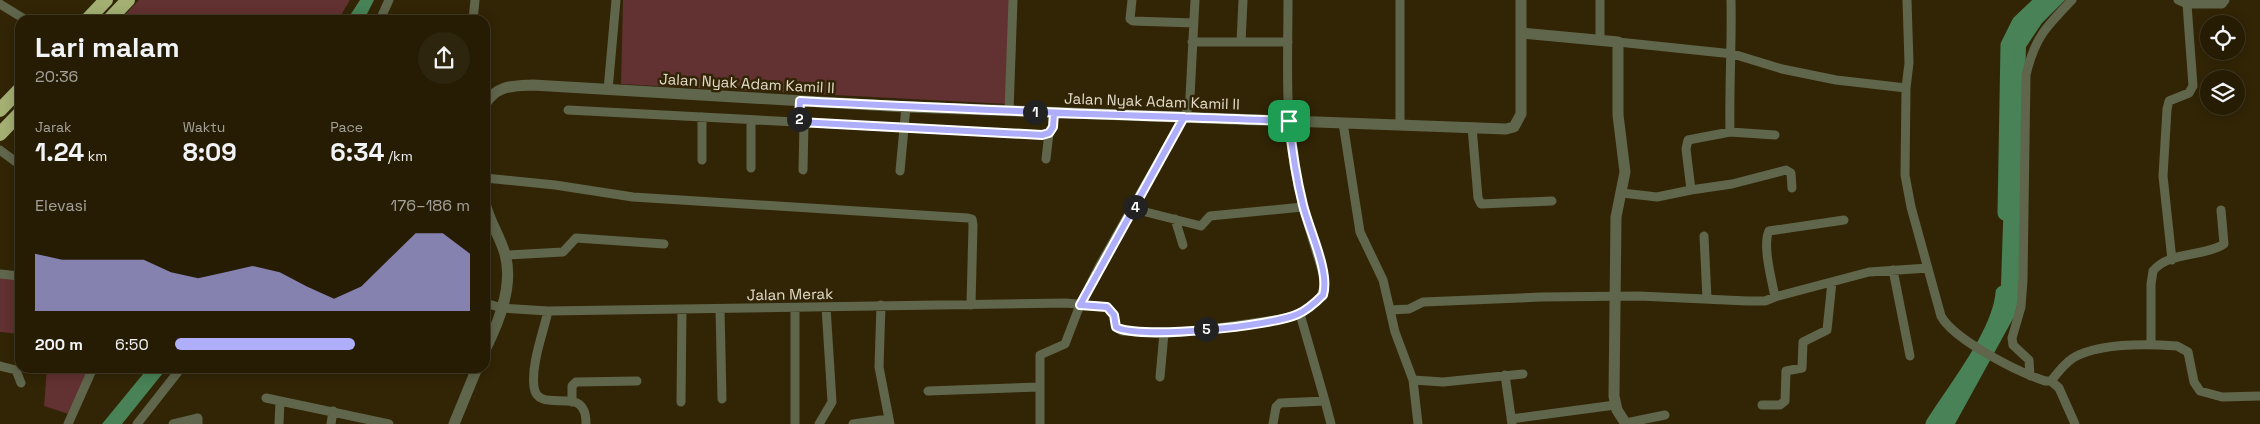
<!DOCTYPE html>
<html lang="id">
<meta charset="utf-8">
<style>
body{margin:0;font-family:"Space Grotesk",sans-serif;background:#2e250e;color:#f1f3f6;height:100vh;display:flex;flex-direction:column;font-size:19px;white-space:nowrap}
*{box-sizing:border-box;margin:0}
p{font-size:16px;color:#a4a19a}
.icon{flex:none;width:28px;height:28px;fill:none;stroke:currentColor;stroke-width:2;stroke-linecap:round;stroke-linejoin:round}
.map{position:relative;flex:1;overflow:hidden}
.details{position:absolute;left:15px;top:15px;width:475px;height:358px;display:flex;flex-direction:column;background:#261c04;border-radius:15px;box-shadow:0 2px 12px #0003,0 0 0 1px #423a26}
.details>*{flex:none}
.tools{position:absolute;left:2200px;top:15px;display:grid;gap:10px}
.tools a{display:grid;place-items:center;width:45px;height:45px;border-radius:50%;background:#261c04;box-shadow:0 2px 12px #0003,0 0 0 1px #423a26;font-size:25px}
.pin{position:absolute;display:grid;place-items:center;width:42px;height:42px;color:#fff;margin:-21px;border-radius:10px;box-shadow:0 2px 8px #0006}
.km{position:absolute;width:25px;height:25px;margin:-12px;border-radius:50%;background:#222;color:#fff;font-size:14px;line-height:25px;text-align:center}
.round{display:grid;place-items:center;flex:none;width:52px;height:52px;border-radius:26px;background:#2e250e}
.head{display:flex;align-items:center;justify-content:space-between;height:85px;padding:0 20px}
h1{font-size:28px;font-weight:700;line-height:38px}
.stats{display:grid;grid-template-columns:repeat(3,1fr);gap:8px;height:85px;padding:5px 20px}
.stats div{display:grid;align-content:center}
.stats b{font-size:25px;font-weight:700}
.stats small{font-size:14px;font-weight:400}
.stats p{font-size:14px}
.chart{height:140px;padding:10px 20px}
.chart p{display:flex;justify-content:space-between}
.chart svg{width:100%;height:90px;margin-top:5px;fill:#afaefa;opacity:.7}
ul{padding:0 20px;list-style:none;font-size:16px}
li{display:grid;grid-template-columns:80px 60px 1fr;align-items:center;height:38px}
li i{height:12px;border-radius:6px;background:#afaefa}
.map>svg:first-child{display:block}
</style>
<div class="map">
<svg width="2260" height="424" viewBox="0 0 2260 424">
<rect width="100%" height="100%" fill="#322506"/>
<path fill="#623131" d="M 139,0 L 350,0 L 338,20 L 120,20 Z
M 623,0 L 1015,0 L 1008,104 L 621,84 Z
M 0,271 L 20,273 L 20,334 L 0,332 Z
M 47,368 L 89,368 L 72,415 L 44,406 Z"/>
<path fill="#488256" d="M 360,0 L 374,0 L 364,20 L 347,20 Z
M 2044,0 L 2065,0 L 2042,23 L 2026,47 L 2019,296 L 2015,315 L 1955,424 L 1939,424 L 2000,314 L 2008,75 C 2014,39 2018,27 2044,0 Z
M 148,368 L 167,368 L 122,424 L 102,424 Z"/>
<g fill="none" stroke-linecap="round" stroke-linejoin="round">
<path stroke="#488256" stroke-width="15" d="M 2005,213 L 2008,45 L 2019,23 L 2043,0
M 1933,424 C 1955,389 2000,333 2003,293"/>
<path stroke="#60664b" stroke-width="9" d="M 1132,0 L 1130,19 L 1133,21 L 1194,23
M 1400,0 L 1400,124
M 1600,0 L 1600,40
M 0,4 L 26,20
M 2187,4 L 2222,4 L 2225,0
M 380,20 L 389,0
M 473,20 L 475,0
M 1192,42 L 1288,42
M 1241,42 L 1243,0
M 1618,42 L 1733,54 L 1782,69 L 1836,80 L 1906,88 L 1905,175 L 1911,207 L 1941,316 C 1954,340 2018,372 2045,381 L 2051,381 C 2058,372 2064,364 2073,358 C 2098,343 2148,344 2177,346 L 2188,352 L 2194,382 L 2200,391 L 2222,397 L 2260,396
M 1906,88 L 1909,63 L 1907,0
M 608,90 L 616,0
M 568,110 L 1041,135 L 1049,133 L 1053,127 L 1054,113
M 1009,111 L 1013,0
M 799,123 L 799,101
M 1343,123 L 1360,232 L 1383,280 L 1390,310
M 1472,127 L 1478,198 L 1481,204 L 1552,201
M 1730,132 C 1729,88 1732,44 1731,0
M 1775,135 L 1730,132 L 1688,140 L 1686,149 L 1691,190 L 1732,184 L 1786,170 L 1791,173 L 1792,188
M 0,150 L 20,165
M 1046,159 L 1049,133
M 702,160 L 702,117
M 751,168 L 751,120
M 803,170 L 804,123
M 900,171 L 906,107
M 485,178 L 555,185 L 633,197 L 968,218 L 972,219 L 973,225 L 971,305
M 1622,193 L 1657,197 L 1691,190
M 1134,209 L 1201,226 L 1210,216 L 1303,207
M 1175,219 L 1183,245
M 1844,220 L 1769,231 C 1762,245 1772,281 1775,297 L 1869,272 L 1928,268
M 1704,236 L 1707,299
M 506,255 L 563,252 L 576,238 L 664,244
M 2172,260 L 2163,176 L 2167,109 L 2169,101 L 2189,93 L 2193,86 L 2187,4 L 2178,0
M 1893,270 L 1910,356
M 0,274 L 20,276
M 485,303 L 502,308 L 548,311 L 1066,303 L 1107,307 L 1114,315 L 1116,327 L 1122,331 L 1169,333 L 1197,331 L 1281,319 L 1300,314
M 881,305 L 879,367 L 890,424
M 795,308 L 795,424
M 720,309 L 722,399
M 548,311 C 543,334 531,364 534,387 C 537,412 574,391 583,409 C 586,413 586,419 586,424
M 2151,345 L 2151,284 L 2153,271 C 2169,251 2204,257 2224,244 L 2221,210
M 0,366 L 16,370 L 21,383
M 1505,375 L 1512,424
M 2030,376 L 2029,360 L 2013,345 L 2012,338 L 2021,307 L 2023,280 L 2026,75 C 2035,37 2046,27 2072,0
M 1160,377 L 1164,333
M 1413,380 L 1443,382 L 1523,374
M 2051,381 L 2059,388 L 2075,424
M 928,391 L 1039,387
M 266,398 L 389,424
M 1325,401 L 1331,424
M 572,402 L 572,386 L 576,382 L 637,381
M 681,402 L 682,309
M 1762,405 L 1780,405 L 1785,401 L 1786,371 L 1802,368 L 1803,342 L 1827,330 L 1832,282
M 1511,419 L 1615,405
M 1626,423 L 1665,415
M 68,424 L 93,368
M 137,424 L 181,368
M 173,424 L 198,418 L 198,424
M 279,424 L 280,401
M 331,424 L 333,411
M 819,424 L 832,402 L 826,307
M 853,424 L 888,419
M 1040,424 L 1040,355 L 1065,344 L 1080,305 L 1100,265 L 1187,111 L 1190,97 L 1195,0
M 1273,424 L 1276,407 L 1280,403 L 1325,401 L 1300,314 C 1316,302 1325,299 1324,277 C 1313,240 1300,202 1294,163 C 1285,110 1288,54 1288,0
M 1418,424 L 1413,380 L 1395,332 L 1390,310 L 1409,309 L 1423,302 L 1541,297 L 1639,296 L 1747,301 L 1765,301 L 1775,297"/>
<path stroke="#60664b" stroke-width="11" d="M 1522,33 L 1618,42 L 1618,115 L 1625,172 L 1616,217 L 1614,396 L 1617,410 L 1626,424
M 485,104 C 497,85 512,86 533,85 L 906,107 L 1506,129 L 1514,127 L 1521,114 L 1521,0
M 485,203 C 489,221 500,236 505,254 C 514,285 499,322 485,350
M 454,424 L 477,368"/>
<path stroke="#a3b072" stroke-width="14" d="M 87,20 L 106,0
M 109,20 L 128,0
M 0,110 L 20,89
M 0,134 L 20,113"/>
</g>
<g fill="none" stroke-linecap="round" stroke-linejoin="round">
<defs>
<path id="route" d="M 1289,121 C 1126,115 963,110 800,101 L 799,122 L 1042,135 L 1049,133 L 1053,127 L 1054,113 L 1184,117 L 1080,305 L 1107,307 L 1114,315 L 1116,327 C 1139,340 1273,326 1298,314 C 1307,310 1316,302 1323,295 C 1330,272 1309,230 1303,205 C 1296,177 1292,150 1289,121"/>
</defs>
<use href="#route" stroke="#fff" stroke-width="10"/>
<use href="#route" stroke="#afaefa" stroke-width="6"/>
</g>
<g text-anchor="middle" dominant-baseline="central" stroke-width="5" stroke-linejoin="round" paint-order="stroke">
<g font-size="15" fill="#e3dbca" stroke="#322506">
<text transform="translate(747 83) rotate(3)">Jalan Nyak Adam Kamil II</text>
<text transform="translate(1152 101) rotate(2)">Jalan Nyak Adam Kamil II</text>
<text transform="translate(790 294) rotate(-1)">Jalan Merak</text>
</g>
</g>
</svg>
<div class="tools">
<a><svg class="icon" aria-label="locate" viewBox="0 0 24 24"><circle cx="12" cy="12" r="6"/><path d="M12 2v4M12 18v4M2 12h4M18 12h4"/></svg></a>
<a><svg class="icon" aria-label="layers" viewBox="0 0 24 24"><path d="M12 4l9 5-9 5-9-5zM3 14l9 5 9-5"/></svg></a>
</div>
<div class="pin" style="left:1289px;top:121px;background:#1e9e55"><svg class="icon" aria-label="arrive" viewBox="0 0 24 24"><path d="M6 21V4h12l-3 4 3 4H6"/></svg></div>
<b class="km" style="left:1035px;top:112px">1</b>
<b class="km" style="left:799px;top:119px">2</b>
<b class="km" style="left:1135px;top:207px">4</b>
<b class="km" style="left:1206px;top:329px">5</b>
<section class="details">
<div class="head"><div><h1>Lari malam</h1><p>20:36</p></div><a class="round"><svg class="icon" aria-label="share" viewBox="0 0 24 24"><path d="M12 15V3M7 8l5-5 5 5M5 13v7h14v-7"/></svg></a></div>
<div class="stats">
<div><p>Jarak</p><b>1.24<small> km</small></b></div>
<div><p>Waktu</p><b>8:09</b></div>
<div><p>Pace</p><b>6:34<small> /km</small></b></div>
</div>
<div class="chart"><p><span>Elevasi</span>176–186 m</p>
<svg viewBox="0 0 160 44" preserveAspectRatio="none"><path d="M0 44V16L10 19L20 19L30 19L40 19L50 25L60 28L70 25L80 22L90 25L100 32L110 38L120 32L130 19L140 6L150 6L160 16V44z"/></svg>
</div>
<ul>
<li><b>200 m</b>6:50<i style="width:61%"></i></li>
</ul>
</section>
</div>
